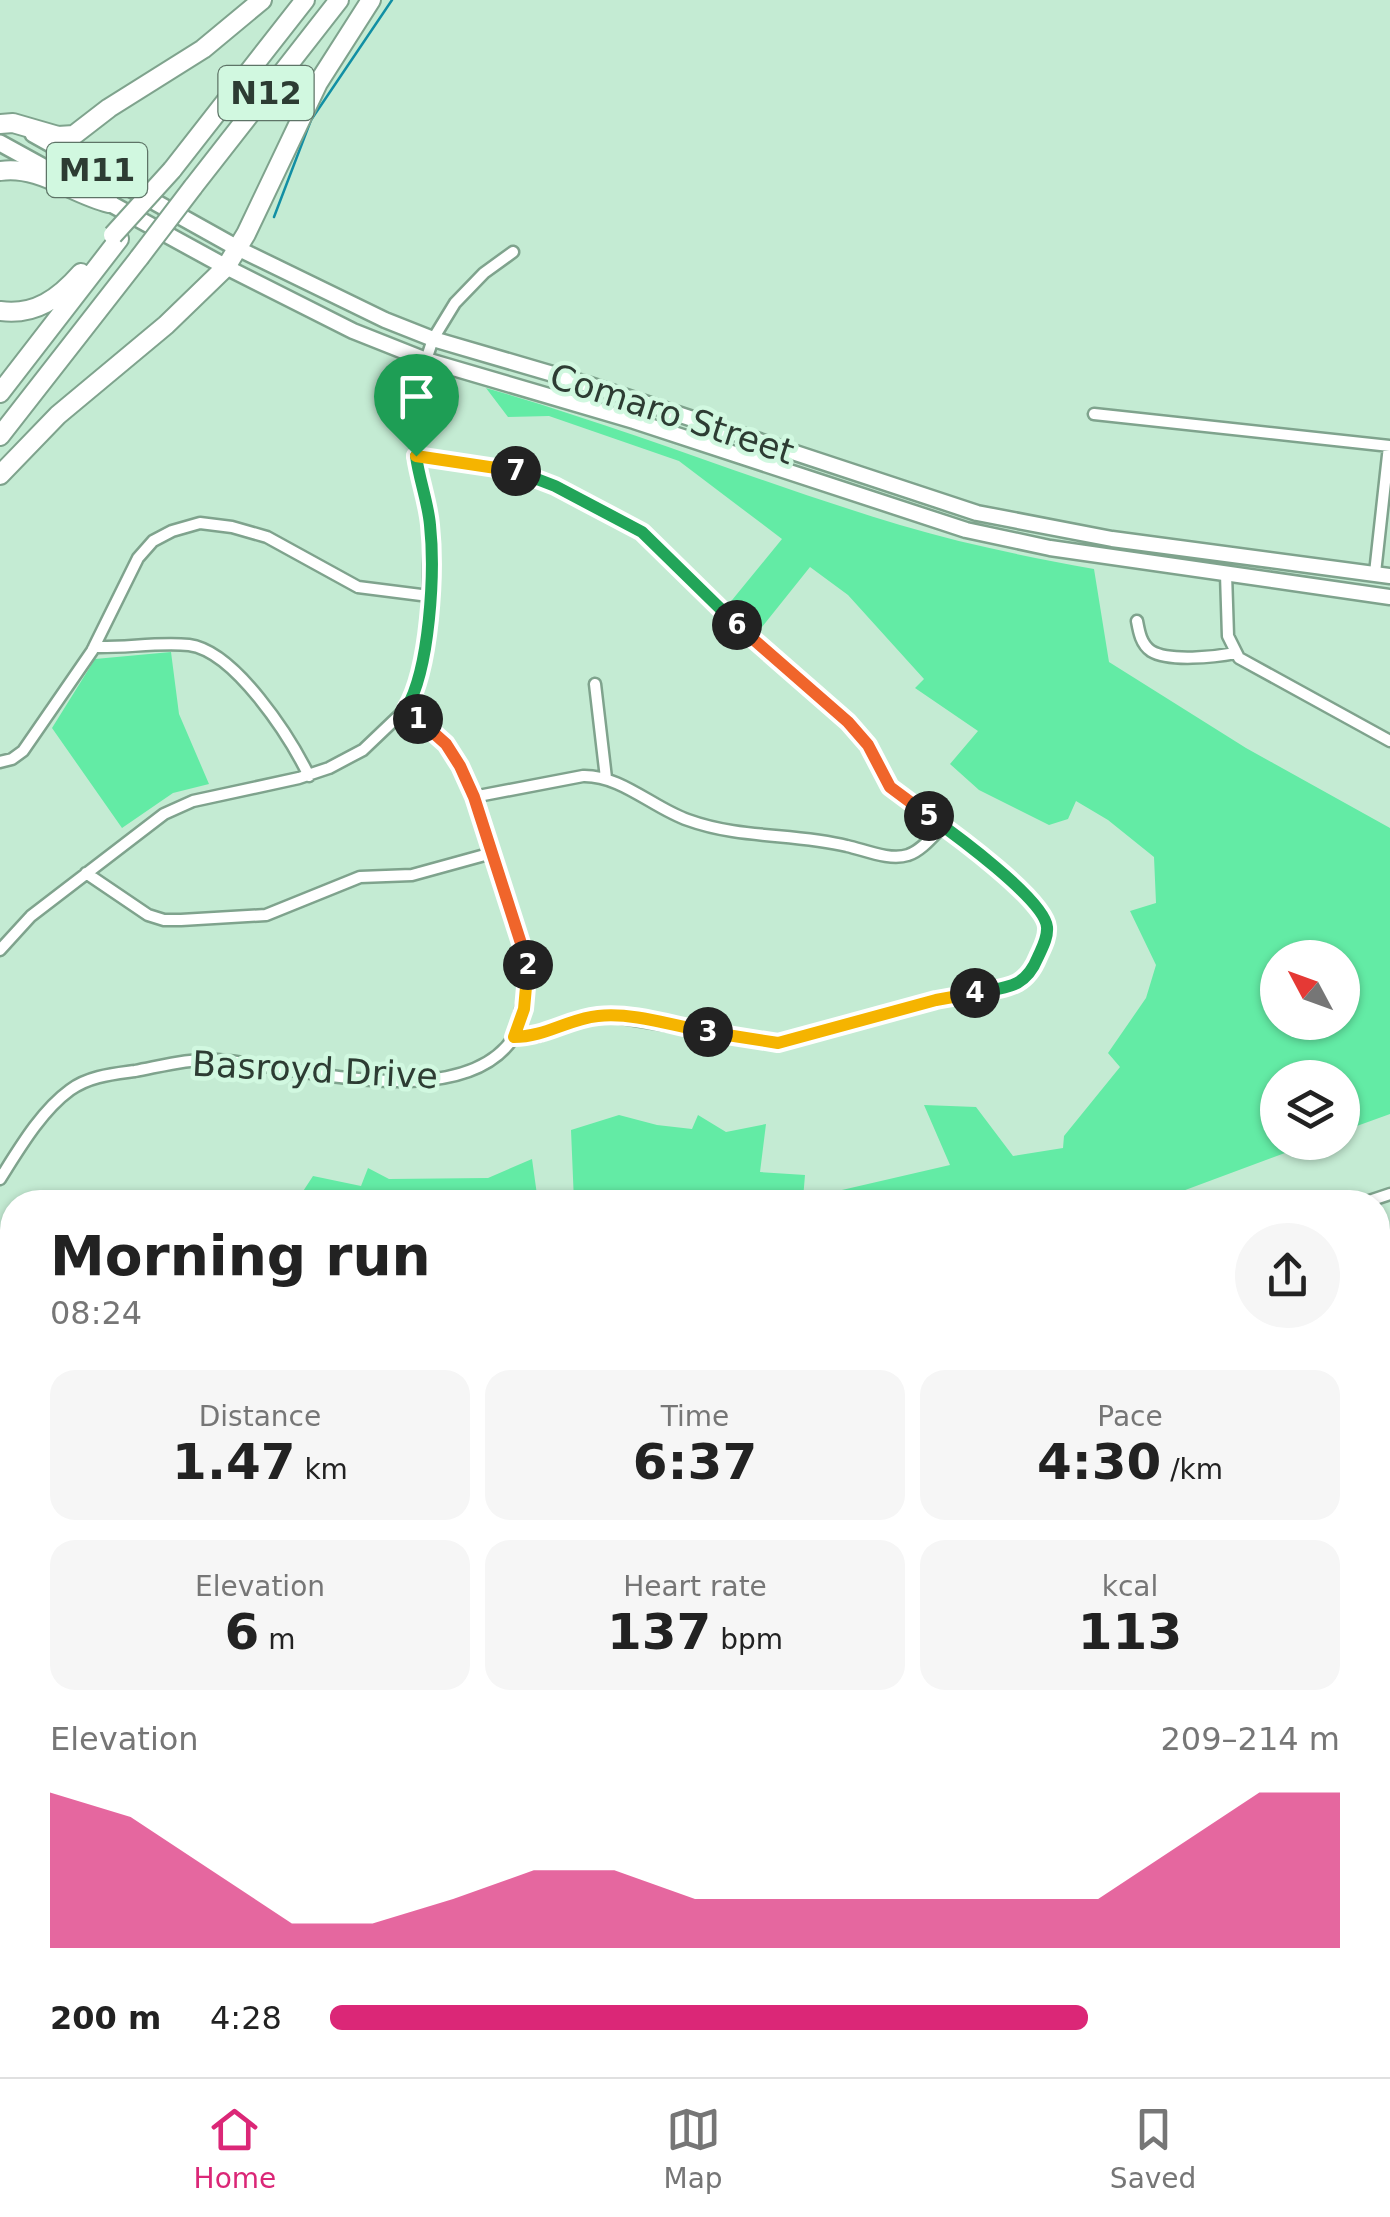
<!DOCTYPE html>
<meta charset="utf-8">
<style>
body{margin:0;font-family:"DejaVu Sans",sans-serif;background:#f6f6f6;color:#222;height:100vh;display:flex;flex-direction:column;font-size:38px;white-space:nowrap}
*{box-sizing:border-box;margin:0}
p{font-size:32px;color:#767676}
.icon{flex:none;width:55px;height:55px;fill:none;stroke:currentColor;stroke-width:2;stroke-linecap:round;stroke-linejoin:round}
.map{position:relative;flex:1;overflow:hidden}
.side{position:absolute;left:0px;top:1190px;width:1390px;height:888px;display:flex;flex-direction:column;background:#fff;border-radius:40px 40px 0 0;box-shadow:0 2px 8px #0004}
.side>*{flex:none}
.needle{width:65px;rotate:311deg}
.tools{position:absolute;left:1260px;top:940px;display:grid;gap:20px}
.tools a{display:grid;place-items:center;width:100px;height:100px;border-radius:50%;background:#fff;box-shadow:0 2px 8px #0004;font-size:50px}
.pin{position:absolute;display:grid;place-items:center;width:85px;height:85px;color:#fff;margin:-102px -42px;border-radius:50% 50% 50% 0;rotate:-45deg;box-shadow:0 0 10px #0007}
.pin .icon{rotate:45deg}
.km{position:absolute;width:50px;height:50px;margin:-25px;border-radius:50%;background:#222;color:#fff;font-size:28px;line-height:50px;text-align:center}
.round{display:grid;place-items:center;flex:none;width:105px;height:105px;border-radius:52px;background:#f6f6f6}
.overview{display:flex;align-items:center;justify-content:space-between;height:170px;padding:0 50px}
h1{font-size:55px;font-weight:700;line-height:75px}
.stats{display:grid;grid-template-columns:repeat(3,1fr);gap:15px;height:170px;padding:10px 50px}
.stats div{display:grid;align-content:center;border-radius:25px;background:#f6f6f6;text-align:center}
.stats b{font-size:50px;font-weight:700}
.stats small{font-size:28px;font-weight:400}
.stats p{font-size:28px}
.chart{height:280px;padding:20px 50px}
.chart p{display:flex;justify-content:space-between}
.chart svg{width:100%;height:180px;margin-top:10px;fill:#db2777;opacity:.7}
ul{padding:0 50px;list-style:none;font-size:32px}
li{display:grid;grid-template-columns:160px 120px 1fr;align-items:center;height:75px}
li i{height:25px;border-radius:12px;background:#db2777}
.tabs{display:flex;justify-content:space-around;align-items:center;height:140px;border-top:2px solid #e0e0e0;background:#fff;font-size:28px;color:#767676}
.tabs a{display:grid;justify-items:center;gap:5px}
.tabs .current{color:#db2777}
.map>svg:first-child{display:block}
</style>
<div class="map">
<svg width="1390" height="2077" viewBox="0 0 1390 2077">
<rect width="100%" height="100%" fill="#c4ebd3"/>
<path fill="#63eba5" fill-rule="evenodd" d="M 486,388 C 626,428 761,483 900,525 C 964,544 1028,557 1094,569 L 1109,662 L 1246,748 L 1390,828 L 1390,1114 L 1343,1131 L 1342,1078 L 1278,1078 L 1278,1142 L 1312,1143 L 1153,1202 L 574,1202 L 571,1130 L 619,1115 L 657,1125 L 692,1129 L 698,1115 L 726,1132 L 766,1124 L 760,1172 L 805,1175 L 803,1199 L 950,1165 L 924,1105 L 976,1107 L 1013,1156 L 1063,1148 L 1064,1136 L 1120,1067 L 1108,1053 L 1146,998 L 1156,965 L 1130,911 L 1156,903 L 1154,857 L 1108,820 L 1076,801 L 1068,819 L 1049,825 L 979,790 L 950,764 L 978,731 L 915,688 L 924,679 L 848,595 L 810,567 L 758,632 L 728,605 L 782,539 L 679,461 L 549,416 L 508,417 ZM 1278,958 L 1342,958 L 1342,1022 L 1278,1022 Z
M 171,652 L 179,714 L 209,784 L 173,793 L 122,828 L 52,728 L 95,659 Z
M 532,1159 L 538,1202 L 296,1202 L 313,1176 L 361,1186 L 368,1168 L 389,1179 L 488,1178 Z
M 1390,1277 L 1390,1905 L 1378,1911 L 1378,1281 Z
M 1154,2065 L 1329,2065 L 1332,2077 L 1157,2077 Z"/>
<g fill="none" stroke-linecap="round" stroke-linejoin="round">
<path stroke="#128fa4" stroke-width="2.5" d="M 274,217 L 311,120 L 392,0
M 1390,1471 L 1390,1472
M 1378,1596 L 1383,1596 L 1390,1569
M 0,1923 L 12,1920"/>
<defs>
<path id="street" d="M 1094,414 L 1390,446
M 1375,573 L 1389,446
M 1226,574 L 1228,636 L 1239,658 L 1390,741
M 1137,621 C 1139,632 1141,644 1151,651 C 1169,662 1215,657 1236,653
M 94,647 C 125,648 158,642 189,645 C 235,651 290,737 309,776
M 595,684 L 606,778
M 406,709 L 446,745 L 460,766 L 473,797 L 525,952 L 529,979 L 514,1037
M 0,762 L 12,759 L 23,751 L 92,651 L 138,558 L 153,541 L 172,531 L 200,523 L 232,527 L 267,537 L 358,587 L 429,596
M 473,797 L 583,776 C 621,775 653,808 688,820 C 740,839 795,833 847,846 C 865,850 890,861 908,855 C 921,851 933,836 943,826
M 86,873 L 148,915 L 164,920 L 181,920 L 266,915 L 360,877 L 412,875 L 492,853
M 0,950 L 31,916 L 164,814 L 193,801 L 299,778 L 329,768 L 363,750 L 406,709 L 423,663 L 428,621 L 430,528 L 415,441 L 418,401 L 426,360 L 433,339 L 455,303 L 484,273 L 513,252
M 0,1179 C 19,1149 41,1111 70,1090 C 89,1076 113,1074 135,1071 C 162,1066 190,1058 218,1060 C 298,1066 462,1116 514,1037 L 538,1036 L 585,1018 L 610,1016 L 778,1043 L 936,1000 L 1014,985 C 1034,976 1042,952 1047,932 L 1044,917 L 1020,892 L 969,844 L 894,791 L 856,730 L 756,643 L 642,532 L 555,485 L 523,473 L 416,456
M 1366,1202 L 1390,1194
M 0,1377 L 12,1372
M 0,1548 L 12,1533
M 1383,1987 L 1390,1990
M 1127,2077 L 1150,2077
M 1385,2077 L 1390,2074"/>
<path id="secondary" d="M 239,249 L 385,320 L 433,339 L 587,384 L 977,513 L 1112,539 L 1390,576
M 226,267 L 353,331 L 426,360 L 634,421 L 966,530 L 1050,548 L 1390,597
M 0,2053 L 12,2054
M 207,2065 L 293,2077
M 817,2065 L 883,2077
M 388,2077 L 466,2065"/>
<path id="primary" d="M 33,134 L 239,249
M 0,143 L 60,176
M 102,199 L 226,267"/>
<path id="highway" d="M 0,124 L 13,123 L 58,136 L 74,135 L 109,108 L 203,49 L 262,0
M 172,170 L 305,0
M 0,171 C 39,165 72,194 109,203
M 193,187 L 339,0
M 0,311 C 35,316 59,298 81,273
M 0,393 L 119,239
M 0,436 L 139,258
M 0,475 L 58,415 L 166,325 L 226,267 L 246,234 L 318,83 L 371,0"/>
</defs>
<use href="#street" stroke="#7fa38d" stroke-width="15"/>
<use href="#secondary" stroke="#7fa38d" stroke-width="19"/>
<use href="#primary" stroke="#7fa38d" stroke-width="20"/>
<use href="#highway" stroke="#7fa38d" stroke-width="22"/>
<use href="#street" stroke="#fff" stroke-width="10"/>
<use href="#secondary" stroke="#fff" stroke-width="14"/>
<use href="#primary" stroke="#fff" stroke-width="15"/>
<use href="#highway" stroke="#fff" stroke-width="18"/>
<defs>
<path id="highway-bridge" d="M 113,235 L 172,170
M 139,258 L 193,187"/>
</defs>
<use href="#highway-bridge" stroke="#7fa38d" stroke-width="22" stroke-linecap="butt"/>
<use href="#highway-bridge" stroke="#fff" stroke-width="18"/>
</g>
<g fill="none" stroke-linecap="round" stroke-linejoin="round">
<defs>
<path id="split-1" d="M 416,456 C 419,479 428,502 430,525 C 435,572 430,669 406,709 L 418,719"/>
<path id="split-2" d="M 418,719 L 446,744 L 460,766 L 474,797 L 528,965"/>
<path id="split-3" d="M 528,965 L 524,1009 L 514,1037 C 545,1037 568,1019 598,1016 C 633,1012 674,1026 708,1032"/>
<path id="split-4" d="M 708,1032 L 778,1043 L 936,1000 L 975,993"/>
<path id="split-5" d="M 929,816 C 953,833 1045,900 1047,927 C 1048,938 1042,948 1038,957 C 1025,989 1006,987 975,993"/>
<path id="split-6" d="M 737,625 L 848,722 L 868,745 L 890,787 L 929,816"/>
<path id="split-7" d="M 516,471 L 555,486 L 642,532 L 737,625"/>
<path id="split-8" d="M 416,456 L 516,471"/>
</defs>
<use href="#split-1" stroke="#fff" stroke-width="20"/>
<use href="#split-2" stroke="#fff" stroke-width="20"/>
<use href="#split-3" stroke="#fff" stroke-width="20"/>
<use href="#split-4" stroke="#fff" stroke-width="20"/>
<use href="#split-5" stroke="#fff" stroke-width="20"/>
<use href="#split-6" stroke="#fff" stroke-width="20"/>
<use href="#split-7" stroke="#fff" stroke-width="20"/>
<use href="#split-8" stroke="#fff" stroke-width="20"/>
<use href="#split-1" stroke="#22a559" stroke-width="12"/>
<use href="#split-2" stroke="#f0652b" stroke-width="12"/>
<use href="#split-3" stroke="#f5b400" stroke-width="12"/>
<use href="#split-4" stroke="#f5b400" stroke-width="12"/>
<use href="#split-5" stroke="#22a559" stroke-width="12"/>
<use href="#split-6" stroke="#f0652b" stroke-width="12"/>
<use href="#split-7" stroke="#22a559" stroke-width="12"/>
<use href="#split-8" stroke="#f5b400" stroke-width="12"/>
</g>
<g text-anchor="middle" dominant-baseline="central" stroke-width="9" stroke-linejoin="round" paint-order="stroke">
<g fill="#d1f8e0" stroke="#5e7467" stroke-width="2.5">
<rect x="218.5" y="66" width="95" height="54" rx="8"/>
<rect x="47" y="143" width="100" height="54" rx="8"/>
</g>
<g font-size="32" font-weight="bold" fill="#2d3c33">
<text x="266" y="93">N12</text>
<text x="97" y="170">M11</text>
</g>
<g font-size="35" fill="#2d3c33" stroke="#d1f8e0">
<text transform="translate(672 414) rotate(18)">Comaro Street</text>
<text transform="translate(315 1070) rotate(3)">Basroyd Drive</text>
</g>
</g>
</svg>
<div class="tools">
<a><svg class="needle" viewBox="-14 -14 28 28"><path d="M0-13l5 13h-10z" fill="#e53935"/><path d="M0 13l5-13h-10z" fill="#767676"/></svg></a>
<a><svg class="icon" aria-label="layers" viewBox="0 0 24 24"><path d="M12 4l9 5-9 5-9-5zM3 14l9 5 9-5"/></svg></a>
</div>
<div class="pin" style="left:416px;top:456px;background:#1e9e55"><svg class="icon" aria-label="arrive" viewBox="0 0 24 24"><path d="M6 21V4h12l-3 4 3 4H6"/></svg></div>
<b class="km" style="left:418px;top:719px">1</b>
<b class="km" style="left:528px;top:965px">2</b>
<b class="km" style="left:708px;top:1032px">3</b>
<b class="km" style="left:975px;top:993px">4</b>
<b class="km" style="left:929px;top:816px">5</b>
<b class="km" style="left:737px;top:625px">6</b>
<b class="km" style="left:516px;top:471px">7</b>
<section class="side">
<div class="overview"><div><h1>Morning run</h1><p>08:24</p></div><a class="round"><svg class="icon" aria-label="share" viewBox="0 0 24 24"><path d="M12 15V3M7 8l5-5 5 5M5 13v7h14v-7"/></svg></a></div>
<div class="stats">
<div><p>Distance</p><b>1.47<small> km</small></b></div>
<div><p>Time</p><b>6:37</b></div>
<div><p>Pace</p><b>4:30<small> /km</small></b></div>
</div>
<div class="stats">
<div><p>Elevation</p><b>6<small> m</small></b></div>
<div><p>Heart rate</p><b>137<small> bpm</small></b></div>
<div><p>kcal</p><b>113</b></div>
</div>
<div class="chart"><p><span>Elevation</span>209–214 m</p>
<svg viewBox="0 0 160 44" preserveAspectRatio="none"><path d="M0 44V6L10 12L20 25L30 38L40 38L50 32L60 25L70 25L80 32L90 32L100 32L110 32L120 32L130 32L140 19L150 6L160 6V44z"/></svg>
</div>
<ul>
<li><b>200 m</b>4:28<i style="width:75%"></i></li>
</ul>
</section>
</div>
<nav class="tabs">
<a class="current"><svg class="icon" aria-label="home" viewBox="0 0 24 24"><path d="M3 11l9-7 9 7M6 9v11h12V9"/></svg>Home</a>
<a><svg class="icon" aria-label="map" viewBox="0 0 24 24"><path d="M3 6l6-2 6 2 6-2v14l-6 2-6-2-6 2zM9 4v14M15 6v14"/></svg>Map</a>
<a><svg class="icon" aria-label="saved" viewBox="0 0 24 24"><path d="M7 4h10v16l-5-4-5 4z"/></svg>Saved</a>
</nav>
